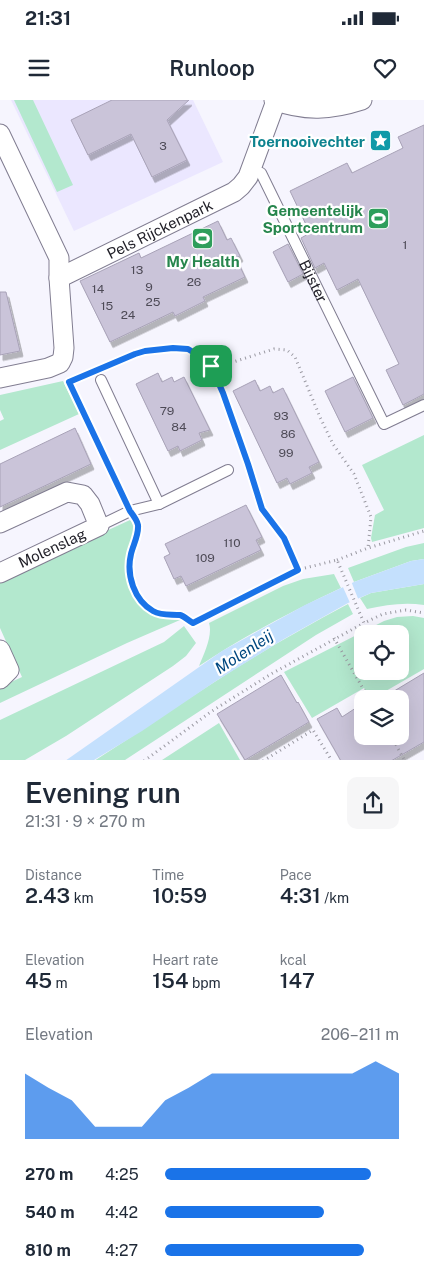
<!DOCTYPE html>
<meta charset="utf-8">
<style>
body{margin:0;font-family:"Public Sans",sans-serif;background:#f6f6f7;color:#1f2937;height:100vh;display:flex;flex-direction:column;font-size:19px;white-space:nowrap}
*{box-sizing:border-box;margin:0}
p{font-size:16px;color:#747a83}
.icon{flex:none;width:28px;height:28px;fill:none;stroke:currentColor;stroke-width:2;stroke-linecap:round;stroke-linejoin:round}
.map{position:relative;height:660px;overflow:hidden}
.sheet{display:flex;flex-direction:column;background:#fff;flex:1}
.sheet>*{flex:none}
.controls{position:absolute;left:354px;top:525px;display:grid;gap:10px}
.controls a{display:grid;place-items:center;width:55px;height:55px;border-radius:10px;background:#fff;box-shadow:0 5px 20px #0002;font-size:25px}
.pin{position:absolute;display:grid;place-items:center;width:42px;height:42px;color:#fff;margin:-21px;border-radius:10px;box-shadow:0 2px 8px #0006}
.round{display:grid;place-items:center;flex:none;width:52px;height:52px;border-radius:10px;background:#f6f6f7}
.summary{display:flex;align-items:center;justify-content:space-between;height:85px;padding:0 25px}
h1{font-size:28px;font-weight:600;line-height:38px}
.stats{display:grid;grid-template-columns:repeat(3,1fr);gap:8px;height:85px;padding:5px 25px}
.stats div{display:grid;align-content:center}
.stats b{font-size:21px;font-weight:600}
.stats small{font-size:14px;font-weight:400}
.stats p{font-size:14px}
.chart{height:140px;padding:10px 25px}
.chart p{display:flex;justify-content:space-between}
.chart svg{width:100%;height:90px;margin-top:5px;fill:#1a73e8;opacity:.7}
ul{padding:0 25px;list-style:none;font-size:16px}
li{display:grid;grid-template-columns:80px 60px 1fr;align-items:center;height:38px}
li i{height:12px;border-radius:6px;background:#1a73e8}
.status{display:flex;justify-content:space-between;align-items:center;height:35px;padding:0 25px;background:#fff;direction:ltr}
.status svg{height:14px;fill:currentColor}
header{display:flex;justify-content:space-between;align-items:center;height:65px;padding:0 25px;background:#fff;font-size:22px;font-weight:600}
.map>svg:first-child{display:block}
</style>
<div class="status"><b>21:31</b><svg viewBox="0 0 49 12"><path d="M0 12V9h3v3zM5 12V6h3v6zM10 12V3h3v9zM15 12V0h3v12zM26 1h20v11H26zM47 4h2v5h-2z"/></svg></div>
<header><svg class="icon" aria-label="menu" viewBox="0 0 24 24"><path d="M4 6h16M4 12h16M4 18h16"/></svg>Runloop<svg class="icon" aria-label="heart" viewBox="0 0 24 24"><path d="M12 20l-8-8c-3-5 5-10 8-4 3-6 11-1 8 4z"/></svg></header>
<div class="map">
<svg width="424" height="661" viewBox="0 0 424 661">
<defs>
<filter id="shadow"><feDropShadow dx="3" dy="5.5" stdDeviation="0" flood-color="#0004"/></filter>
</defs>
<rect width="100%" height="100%" fill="#f6f5fe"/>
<path fill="#ebe7ff" d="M 11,0 L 193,0 L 223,62 L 74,131 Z"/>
<path fill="#b3e8ce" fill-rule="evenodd" d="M 14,0 L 33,0 L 73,85 L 57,92 Z
M 63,281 L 79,314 L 0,350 L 0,321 L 4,319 L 0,310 L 0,295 Z
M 424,335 L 424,428 L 372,442 L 371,438 L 375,415 L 384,410 L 362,365 Z
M 130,420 L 134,423 L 135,431 L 127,454 L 125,472 L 130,489 L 146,511 L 161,518 L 180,520 L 127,543 L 0,603 L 0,587 L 22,577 L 0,528 L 0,480 Z
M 424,443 L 424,459 L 411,461 L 354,482 L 348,468 L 406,447 Z
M 334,474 L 341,488 C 292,511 244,536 199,566 C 204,554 213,535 209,523 L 283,486 L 303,479 Z
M 424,484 L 424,505 C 404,502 386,505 367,509 L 360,498 L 371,493 Z
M 348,504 L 353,514 L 316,535 L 125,660 L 94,661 C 135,635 175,607 216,581 C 259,553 303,528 348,504 Z
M 413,516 L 424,518 L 424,569 L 372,599 L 371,599 L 364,588 L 312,618 L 284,572 L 384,521 L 397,517 ZM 362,534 L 400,534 L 400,571 L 362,571 Z
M 184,526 L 196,543 L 186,556 L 173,566 L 66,636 L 25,660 L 0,660 L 0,620 L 164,542 Z
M 219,623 L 240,660 L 162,660 Z"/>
<path fill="#c4e0fd" d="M 424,459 L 424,484 L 371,493 L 348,503 L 284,539 L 216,581 L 142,631 L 94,660 L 65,661 L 222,551 L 305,505 L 354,482 L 411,461 Z"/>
<path fill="#f6f5fe" d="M 351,481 L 359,501 L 351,505 L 342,485 Z"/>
<path fill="#cac4d9" stroke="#a8a2b7" filter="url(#shadow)" d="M 112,0 L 189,0 L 167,20 L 187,60 L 152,77 L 131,34 L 88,55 L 71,20 Z
M 424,25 L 424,294 L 403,305 L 386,270 L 399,264 L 358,179 L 337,190 L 324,163 L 315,168 L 301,138 L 310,133 L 290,91 L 347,63 L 352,73 L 403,48 L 398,37 Z
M 218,121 L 227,140 L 231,138 L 240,156 L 236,158 L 245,177 L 203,197 L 205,201 L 175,216 L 173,212 L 110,242 L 80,181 L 139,153 L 141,158 Z
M 288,144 L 303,174 L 288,182 L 273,152 Z
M 0,192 L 6,192 L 20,251 L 0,255 Z
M 158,273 L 162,282 L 172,277 L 174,282 L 184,277 L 210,330 L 199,333 L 202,340 L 180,351 L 178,346 L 168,351 L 136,284 Z
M 353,277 L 373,318 L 345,332 L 325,291 Z
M 255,280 L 260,291 L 270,286 L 273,293 L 283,288 L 319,362 L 309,367 L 312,373 L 290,384 L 287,378 L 277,383 L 233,291 Z
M 75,328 L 91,364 L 0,407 L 0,364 Z
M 246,405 L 262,437 L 256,440 L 261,450 L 186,486 L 181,476 L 174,479 L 164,457 L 170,454 L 165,444 Z
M 424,573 L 424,642 L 391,661 L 341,661 L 317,619 L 337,608 L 342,617 L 362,604 L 362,636 L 400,636 L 400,599 L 381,599 Z
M 281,575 L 297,603 L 298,602 L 309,622 L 245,660 L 217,614 Z"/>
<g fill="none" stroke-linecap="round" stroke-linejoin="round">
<defs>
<g id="service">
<path id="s1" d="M 251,69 L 261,73 L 384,324 L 424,305"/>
<path d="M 101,280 L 159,404"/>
<path d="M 99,426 L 130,411 L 159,404 L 228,370"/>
</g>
<g id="minor">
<path d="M 274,0 C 305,12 331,10 362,0"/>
<path d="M 0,34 L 59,158 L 59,178 L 64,248 L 63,257 L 60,263 L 48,268 L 0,278"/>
<path id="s2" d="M 59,178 L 234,92 L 241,86 L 248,77 L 276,1"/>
<path d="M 0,423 L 67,392 L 83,395 L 90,404 L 99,426 L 0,473"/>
<path d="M 0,550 L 9,570 L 0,579"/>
</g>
</defs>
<use href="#service" stroke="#817d91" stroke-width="12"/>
<use href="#minor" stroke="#817d91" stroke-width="21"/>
<path stroke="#9a99a2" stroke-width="3" stroke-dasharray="1 4" stroke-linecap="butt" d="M 106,266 L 122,259 L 145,251 L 173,248 L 188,249 L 201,257 L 211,266 L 223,293 L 238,336 L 248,364 L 262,409 L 284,438 L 297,470
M 211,266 L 230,263 L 274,249 L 287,250 L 295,257 L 320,317 L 333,344 L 354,374 L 371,417 L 368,448
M 68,280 L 124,398
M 69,281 L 89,273
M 138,423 C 137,434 134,443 131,453 C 125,474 134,500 153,511 C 162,516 170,514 180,515 C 184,516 189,521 193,523 L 297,470 L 337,460 L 364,523 L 383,514 L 406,510 L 424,513
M 337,460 L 368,448 L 424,431
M 334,538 L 369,599
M 391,636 L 405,661
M 144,661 L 212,611 L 271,574 L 364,523
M 263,661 L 313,630 L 332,661"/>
<use href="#service" stroke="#fff" stroke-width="10"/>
<use href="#minor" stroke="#fff" stroke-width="19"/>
</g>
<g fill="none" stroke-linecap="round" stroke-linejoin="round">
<defs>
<path id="route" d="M 173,248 L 188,249 L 201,257 L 211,266 L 223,293 L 248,364 L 262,409 L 284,438 L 298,470 L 193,523 C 189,521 184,516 180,515 C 171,514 162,516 153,511 C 134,500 126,475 131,454 C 133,445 139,435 138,425 C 137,420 133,415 130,411 L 69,282 L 135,254 L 145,251 Z"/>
</defs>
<use href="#route" stroke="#fff" stroke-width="10"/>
<use href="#route" stroke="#1a73e8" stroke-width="6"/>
</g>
<defs>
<symbol id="sight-square" viewBox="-11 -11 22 22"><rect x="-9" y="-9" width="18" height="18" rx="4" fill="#0f9aa8" stroke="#fff"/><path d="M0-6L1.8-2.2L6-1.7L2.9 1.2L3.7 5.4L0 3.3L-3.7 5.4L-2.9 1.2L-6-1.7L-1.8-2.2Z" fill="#fff"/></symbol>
<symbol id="stadium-square" viewBox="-11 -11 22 22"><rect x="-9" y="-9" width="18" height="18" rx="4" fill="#2e9e5b" stroke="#fff"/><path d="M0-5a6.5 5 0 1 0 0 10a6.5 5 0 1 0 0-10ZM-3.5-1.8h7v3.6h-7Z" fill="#fff"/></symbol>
</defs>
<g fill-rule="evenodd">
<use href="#sight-square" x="368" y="28" width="25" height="25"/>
<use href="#stadium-square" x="366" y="106" width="25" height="25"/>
<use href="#stadium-square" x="190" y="126" width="25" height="25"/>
</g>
<g text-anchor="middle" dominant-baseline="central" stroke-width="4.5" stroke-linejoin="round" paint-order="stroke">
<g font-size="12" fill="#4d4a56">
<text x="163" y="46">3</text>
<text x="405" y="145">1</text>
<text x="137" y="170">13</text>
<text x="194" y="182">26</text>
<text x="149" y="187">9</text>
<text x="98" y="189">14</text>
<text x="153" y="202">25</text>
<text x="107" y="206">15</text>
<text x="128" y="215">24</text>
<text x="167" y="311">79</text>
<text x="281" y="316">93</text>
<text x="179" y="327">84</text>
<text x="288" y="334">86</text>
<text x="286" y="353">99</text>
<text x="232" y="443">110</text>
<text x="205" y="458">109</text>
</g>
<g font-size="15" font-weight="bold" fill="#0d838f" stroke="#fff" text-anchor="end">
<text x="365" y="41">Toernooivechter</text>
</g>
<g font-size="15" font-weight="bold" fill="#27864d" stroke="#fff" text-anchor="end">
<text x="363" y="110">Gemeentelijk<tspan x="363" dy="17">Sportcentrum</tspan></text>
<text x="203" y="161" text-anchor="middle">My Health</text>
</g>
<g font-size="15" fill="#23222a" stroke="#fff">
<text stroke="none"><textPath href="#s2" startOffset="112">Pels Rijckenpark</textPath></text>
<text stroke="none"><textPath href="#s1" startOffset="131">Bijster</textPath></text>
<text transform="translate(52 448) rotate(-25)">Molenslag</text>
</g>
<g font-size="16" font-style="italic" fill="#004880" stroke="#fff">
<text transform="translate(244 552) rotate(-33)">Molenleij</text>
</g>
</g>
</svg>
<div class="controls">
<a><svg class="icon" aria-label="locate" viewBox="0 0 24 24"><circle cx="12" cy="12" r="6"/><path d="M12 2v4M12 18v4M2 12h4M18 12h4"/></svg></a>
<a><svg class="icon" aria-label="layers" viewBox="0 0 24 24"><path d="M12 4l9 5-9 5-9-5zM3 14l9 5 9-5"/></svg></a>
</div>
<div class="pin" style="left:211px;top:266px;background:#1e9e55"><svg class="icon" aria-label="arrive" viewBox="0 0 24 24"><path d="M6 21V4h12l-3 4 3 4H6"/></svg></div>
</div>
<section class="sheet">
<div class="summary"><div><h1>Evening run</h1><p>21:31 · 9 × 270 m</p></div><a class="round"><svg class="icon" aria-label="share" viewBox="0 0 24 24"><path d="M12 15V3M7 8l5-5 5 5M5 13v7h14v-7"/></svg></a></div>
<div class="stats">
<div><p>Distance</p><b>2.43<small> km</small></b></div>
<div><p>Time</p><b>10:59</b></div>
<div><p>Pace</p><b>4:31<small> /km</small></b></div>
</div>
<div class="stats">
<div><p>Elevation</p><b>45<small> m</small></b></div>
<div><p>Heart rate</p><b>154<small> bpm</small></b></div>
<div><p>kcal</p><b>147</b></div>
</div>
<div class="chart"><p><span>Elevation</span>206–211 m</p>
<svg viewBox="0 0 160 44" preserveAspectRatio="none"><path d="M0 44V12L10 19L20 25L30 38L40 38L50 38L60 25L70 19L80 12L90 12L100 12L110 12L120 12L130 12L140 12L150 6L160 12V44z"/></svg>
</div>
<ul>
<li><b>270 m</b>4:25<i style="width:88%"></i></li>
<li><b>540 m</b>4:42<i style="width:68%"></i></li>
<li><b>810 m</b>4:27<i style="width:85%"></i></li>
</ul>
</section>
